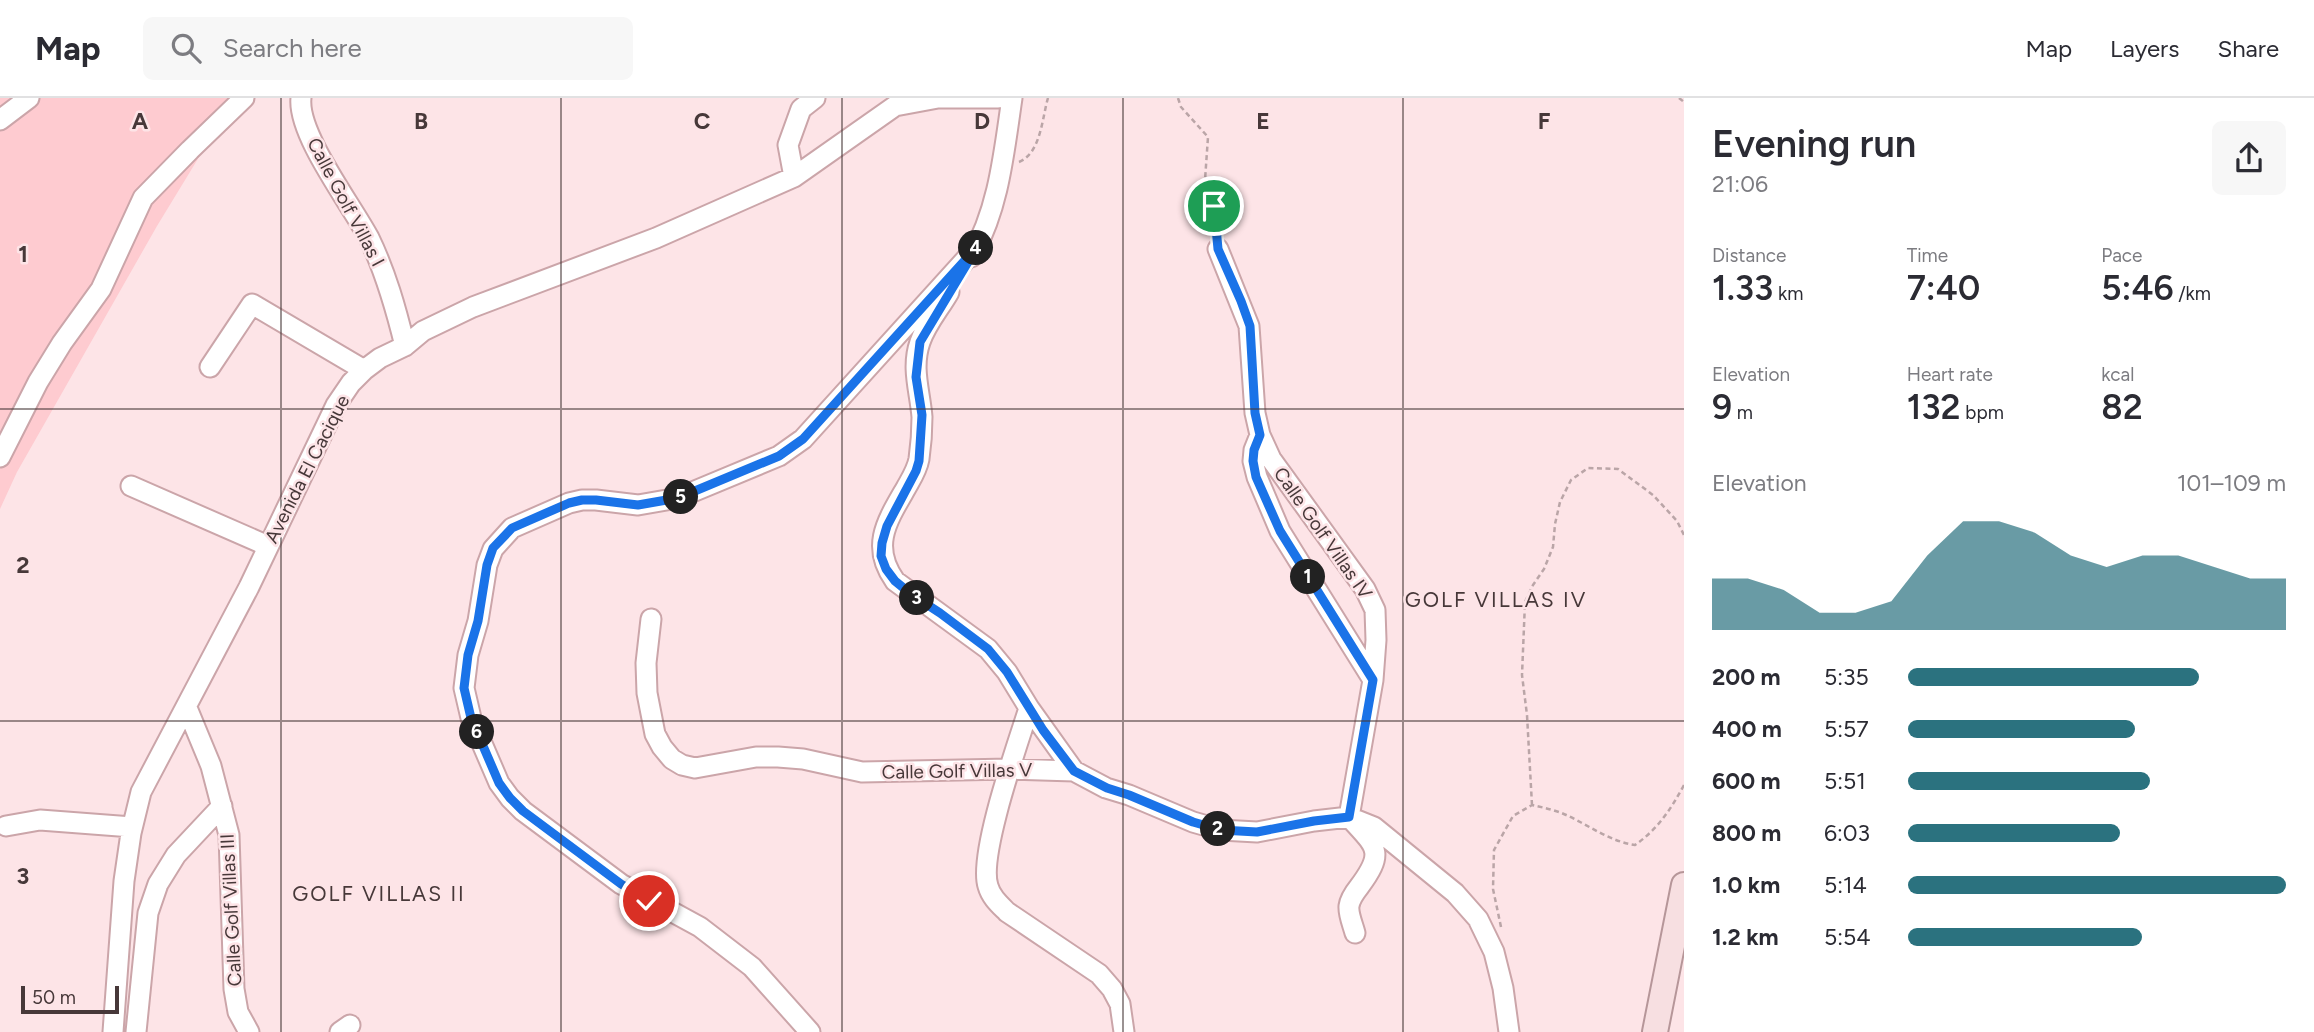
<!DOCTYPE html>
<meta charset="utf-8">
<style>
body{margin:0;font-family:Figtree,sans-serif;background:#f7f7f7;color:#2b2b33;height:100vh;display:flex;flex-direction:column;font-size:26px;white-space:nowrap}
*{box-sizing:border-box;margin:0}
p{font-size:23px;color:#7c7c81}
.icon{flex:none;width:38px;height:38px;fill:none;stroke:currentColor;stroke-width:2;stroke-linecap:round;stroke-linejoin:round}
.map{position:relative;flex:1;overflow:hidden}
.sheet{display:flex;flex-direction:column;background:#fff;width:630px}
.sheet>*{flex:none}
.scale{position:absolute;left:21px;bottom:18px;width:98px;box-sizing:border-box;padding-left:7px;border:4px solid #473839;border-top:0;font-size:19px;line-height:24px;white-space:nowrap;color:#473839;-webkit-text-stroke:5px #fde4e7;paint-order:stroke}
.pin{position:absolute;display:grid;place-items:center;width:60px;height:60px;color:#fff;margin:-30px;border:4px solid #fff;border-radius:50%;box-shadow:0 2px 7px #0007}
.km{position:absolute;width:35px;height:35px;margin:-18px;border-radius:50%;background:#222;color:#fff;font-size:19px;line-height:35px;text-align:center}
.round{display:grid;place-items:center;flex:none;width:74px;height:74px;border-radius:10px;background:#f7f7f7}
.head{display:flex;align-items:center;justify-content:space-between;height:119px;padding:0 28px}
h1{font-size:38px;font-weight:600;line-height:52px}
.metrics{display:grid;grid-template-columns:repeat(3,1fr);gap:10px;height:119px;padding:7px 28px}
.metrics div{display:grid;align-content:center}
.metrics b{font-size:35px;font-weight:600}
.metrics small{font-size:19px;font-weight:400}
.metrics p{font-size:19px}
.chart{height:196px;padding:14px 28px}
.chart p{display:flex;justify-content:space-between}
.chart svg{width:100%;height:126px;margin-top:7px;fill:#2b727f;opacity:.7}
ul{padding:0 28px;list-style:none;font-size:23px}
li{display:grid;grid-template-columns:112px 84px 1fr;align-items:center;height:52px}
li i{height:18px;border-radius:9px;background:#2b727f}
header{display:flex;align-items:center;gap:42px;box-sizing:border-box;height:98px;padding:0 35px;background:#fff;border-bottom:2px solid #e1e1e2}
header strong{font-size:33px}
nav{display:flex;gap:38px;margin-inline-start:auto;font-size:24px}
.search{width:490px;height:63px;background:#f7f7f7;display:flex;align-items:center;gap:18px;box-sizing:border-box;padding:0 24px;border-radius:10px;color:#7c7c81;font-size:26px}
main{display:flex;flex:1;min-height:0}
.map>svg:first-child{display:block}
</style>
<header>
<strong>Map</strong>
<div class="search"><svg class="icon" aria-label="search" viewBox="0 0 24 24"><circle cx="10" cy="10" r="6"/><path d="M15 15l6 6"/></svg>Search here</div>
<nav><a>Map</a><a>Layers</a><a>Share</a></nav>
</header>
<main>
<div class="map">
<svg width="1684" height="934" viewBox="0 0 1684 934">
<rect width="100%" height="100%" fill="#fde4e7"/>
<path fill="#fecbd0" d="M 0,0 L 235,0 L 157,128 L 17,374 L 0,411 Z"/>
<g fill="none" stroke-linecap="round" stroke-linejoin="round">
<defs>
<path id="minor" d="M 301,0 C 297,36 351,106 369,140 C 386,175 396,211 405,248
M 0,22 L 29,0
M 794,79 L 788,47 L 801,11 L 815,0
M 1218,151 L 1249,228 L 1255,315 L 1260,337 L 1271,361 L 1365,491 L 1375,512 L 1376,542 L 1373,582 L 1349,719 C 1376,749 1386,753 1359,789 C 1355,794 1350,801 1349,808 C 1348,816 1353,827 1355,835
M 971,159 C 999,111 1004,54 1012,0
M 949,194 C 940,210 926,226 920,244 C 911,270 920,293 922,319 C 922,333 921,347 919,361 C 917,372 911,381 906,390 C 887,423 870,448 895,483 L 988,551 L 1007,574 L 1029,610 C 1018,645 978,757 988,788 C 991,799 999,806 1007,814 L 1099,876 L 1112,891 L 1120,906 L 1124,934
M 210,269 L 252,206 L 364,272
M 1260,337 L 1254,352 L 1253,363 L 1257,379 L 1280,433 L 1373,582
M 0,359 L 38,284 L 62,245 L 101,191 L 143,100 L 190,52 L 244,0
M 131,388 L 268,448
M 651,521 L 646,565 L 647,595 L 655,636 L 662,649 L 672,661 L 682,667 L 695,670 L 756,659 L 778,659 L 803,661 L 862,674 L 1009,671 L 1074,673 L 1106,690 L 1129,697 L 1193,724 L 1221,732 L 1257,734 L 1314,723 L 1349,719 L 1374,729 L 1455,795 L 1478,821 L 1494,854 L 1503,890 L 1509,934
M 187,610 L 211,668 L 229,737 L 234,891 L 238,914 L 249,934
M 1029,610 L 1074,673
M 6,728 L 40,722 L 132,729
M 113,934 L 124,783 L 131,735 L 141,694 L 249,489 L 336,307 L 351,285 L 364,272 L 380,260 L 405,248 L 423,233 L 473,209 L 656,140 L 794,79 L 895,8 L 938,0 L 998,0
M 136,934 L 148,815 L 158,786 L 176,757 L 222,708
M 340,934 L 350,927
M 810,934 L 752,869 L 700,829 L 621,786 L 523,713 L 510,700 L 499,685 L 471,620 L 464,590 L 468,557 L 478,523 L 487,467 L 493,451 L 512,430 L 569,405 L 582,402 L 596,402 L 638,407 L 678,400 L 779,358 L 803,341 L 977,149"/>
<path id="major" d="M 1655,934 L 1684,787"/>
</defs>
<use href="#minor" stroke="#cba5a9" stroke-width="23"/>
<use href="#major" stroke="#b69699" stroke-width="28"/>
<path stroke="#baa5a7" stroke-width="2.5" stroke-dasharray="5 3.5" stroke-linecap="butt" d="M 1178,0 L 1181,9 L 1208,39 L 1205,82 L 1208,98 L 1214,108 L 1216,137
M 1679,0 L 1684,4
M 1019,64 C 1041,55 1042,20 1048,0
M 1532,707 L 1527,617 L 1522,577 L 1525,504 L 1533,487 L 1544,471 L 1553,449 L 1555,426 L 1560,404 L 1571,382 L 1588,370 L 1618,371 L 1653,397 L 1677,423 L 1684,437
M 1501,829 L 1493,791 L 1494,752 L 1513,718 L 1532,707 C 1541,709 1550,711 1559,714 C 1585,724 1607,743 1635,747 C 1658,731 1671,711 1684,687"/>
<use href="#minor" stroke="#fff" stroke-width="19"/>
<use href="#major" stroke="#f7dfe1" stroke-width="24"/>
</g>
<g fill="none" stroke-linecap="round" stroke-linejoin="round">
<defs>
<path id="route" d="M 649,803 L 621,786 L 523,713 L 510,700 L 499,685 L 471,620 L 464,590 L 468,557 L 478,523 L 487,467 L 493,450 L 512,430 L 569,405 L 582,402 L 596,402 L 638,407 L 678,400 L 779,358 L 803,341 L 977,149 L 920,244 L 916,279 L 922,317 L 919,363 L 916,373 L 887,428 L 882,445 L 881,458 L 886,471 L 895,483 L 911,496 L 940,515 L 988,551 L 1007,574 L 1043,632 L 1074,673 L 1107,690 L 1129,697 L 1193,724 L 1221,732 L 1257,734 L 1314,723 L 1349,719 L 1373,582 L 1280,433 L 1256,379 L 1253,363 L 1254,352 L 1260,337 L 1255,315 L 1250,228 L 1241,203 L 1218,151 L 1214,108"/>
</defs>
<use href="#route" stroke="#fff" stroke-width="14"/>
<use href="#route" stroke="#1a73e8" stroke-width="9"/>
</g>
<path fill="none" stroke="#473839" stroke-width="2" stroke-opacity="0.55" d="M 281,0 L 281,934M 561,0 L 561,934M 842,0 L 842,934M 1123,0 L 1123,934M 1403,0 L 1403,934M 0,311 L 1684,311M 0,623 L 1684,623"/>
<g text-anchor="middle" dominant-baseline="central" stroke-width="5" stroke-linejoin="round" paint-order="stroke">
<g font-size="19" fill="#473839" stroke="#fde4e7">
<text transform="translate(346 104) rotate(62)">Calle Golf Villas I</text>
<text transform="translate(307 371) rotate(-63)">Avenida El Cacique</text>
<text transform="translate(1323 435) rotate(55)">Calle Golf Villas IV</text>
<text transform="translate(957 673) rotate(-1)">Calle Golf Villas V</text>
<text transform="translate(231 812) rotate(-93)">Calle Golf Villas III</text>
</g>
<g font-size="21" letter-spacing="2" fill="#473839" stroke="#fde4e7">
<text x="1496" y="501">GOLF VILLAS IV</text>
<text x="379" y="795">GOLF VILLAS II</text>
</g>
</g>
<g font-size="23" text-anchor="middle" font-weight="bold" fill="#473839" stroke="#fde4e7" stroke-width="5" stroke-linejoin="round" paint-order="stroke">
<text x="140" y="31">A</text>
<text x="421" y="31">B</text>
<text x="702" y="31">C</text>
<text x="982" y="31">D</text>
<text x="1263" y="31">E</text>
<text x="1544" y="31">F</text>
<text x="23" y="164">1</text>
<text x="23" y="475">2</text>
<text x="23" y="786">3</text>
</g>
</svg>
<div class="scale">50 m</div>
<div class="pin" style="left:1214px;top:108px;background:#1e9e55"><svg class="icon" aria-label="arrive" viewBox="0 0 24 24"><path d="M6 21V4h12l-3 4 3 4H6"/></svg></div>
<div class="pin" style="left:649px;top:803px;background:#d93025"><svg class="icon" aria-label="check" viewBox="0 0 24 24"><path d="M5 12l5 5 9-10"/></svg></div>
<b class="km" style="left:1308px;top:479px">1</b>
<b class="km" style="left:1218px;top:731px">2</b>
<b class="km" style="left:917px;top:500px">3</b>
<b class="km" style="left:976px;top:150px">4</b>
<b class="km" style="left:681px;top:399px">5</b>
<b class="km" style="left:477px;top:634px">6</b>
</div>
<section class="sheet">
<div class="head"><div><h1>Evening run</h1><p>21:06</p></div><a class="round"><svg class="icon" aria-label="share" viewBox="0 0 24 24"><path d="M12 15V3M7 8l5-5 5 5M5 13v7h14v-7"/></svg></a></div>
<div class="metrics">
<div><p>Distance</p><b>1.33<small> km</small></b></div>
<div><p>Time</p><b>7:40</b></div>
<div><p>Pace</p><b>5:46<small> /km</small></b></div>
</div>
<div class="metrics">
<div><p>Elevation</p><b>9<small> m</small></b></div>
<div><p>Heart rate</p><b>132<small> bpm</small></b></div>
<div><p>kcal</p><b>82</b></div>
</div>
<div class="chart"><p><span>Elevation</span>101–109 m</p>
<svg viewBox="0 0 160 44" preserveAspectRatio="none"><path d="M0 44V26L10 26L20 30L30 38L40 38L50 34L60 18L70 6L80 6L90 10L100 18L110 22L120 18L130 18L140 22L150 26L160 26V44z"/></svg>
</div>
<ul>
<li><b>200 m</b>5:35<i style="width:77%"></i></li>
<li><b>400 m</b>5:57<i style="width:60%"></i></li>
<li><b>600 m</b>5:51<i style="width:64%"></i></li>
<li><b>800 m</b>6:03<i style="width:56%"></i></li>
<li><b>1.0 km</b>5:14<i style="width:100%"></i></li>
<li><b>1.2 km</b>5:54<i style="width:62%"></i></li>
</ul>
</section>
</main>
